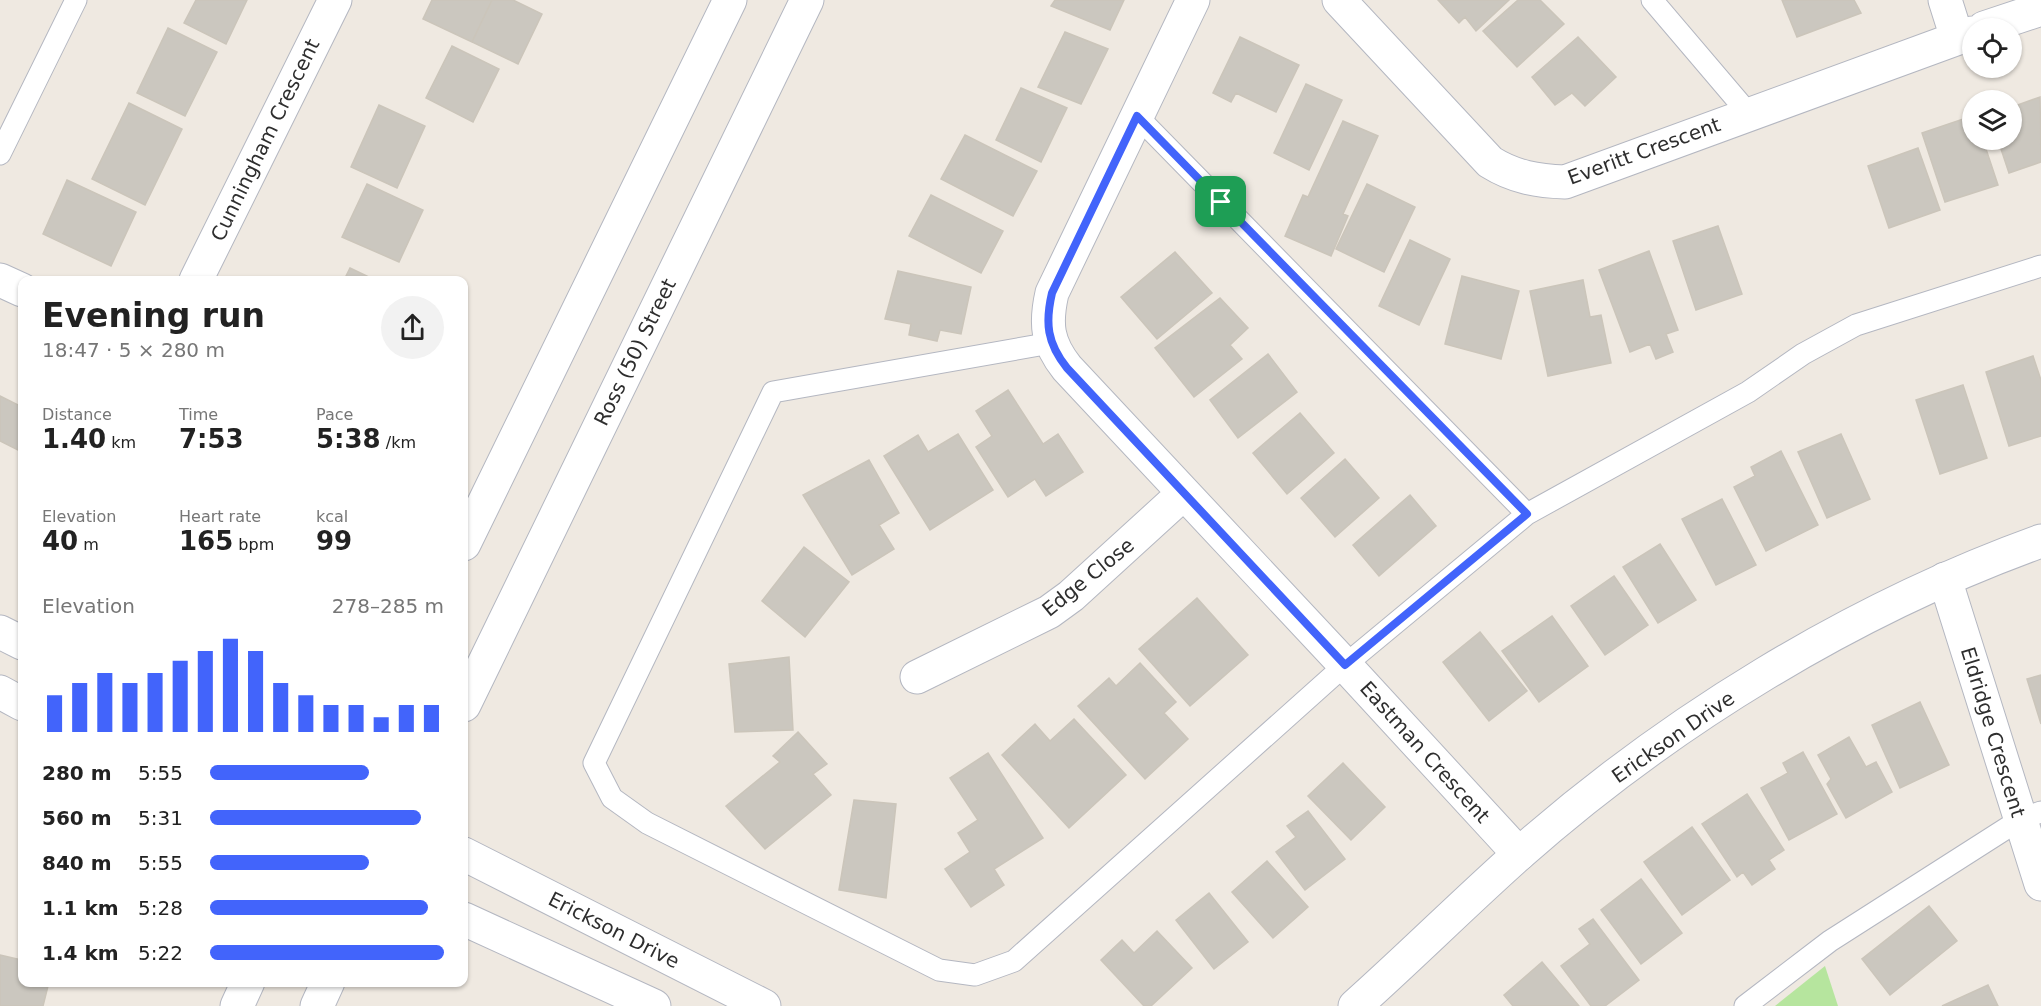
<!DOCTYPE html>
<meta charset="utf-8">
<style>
body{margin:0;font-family:"DejaVu Sans",sans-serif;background:#f2f2f2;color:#222;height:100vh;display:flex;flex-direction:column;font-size:22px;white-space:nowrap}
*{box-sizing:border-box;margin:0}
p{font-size:20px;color:#767676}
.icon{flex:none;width:33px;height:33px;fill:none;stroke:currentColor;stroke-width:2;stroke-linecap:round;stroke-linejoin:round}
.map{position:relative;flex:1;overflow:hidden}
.side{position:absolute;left:18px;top:276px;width:450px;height:711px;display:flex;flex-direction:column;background:#fff;border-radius:12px;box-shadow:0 2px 4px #0004}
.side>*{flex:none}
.tools{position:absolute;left:1962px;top:18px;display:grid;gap:12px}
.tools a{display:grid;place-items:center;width:60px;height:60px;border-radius:50%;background:#fff;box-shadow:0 2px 4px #0004;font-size:30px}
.pin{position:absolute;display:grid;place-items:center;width:51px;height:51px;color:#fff;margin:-26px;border-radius:12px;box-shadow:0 3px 9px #0006}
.round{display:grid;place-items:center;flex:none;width:63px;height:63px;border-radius:32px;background:#f2f2f2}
.summary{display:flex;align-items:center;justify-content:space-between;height:102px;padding:0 24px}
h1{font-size:33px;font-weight:700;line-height:45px}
.metrics{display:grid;grid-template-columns:repeat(3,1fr);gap:9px;height:102px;padding:6px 24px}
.metrics div{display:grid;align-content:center}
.metrics b{font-size:26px;font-weight:700}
.metrics small{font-size:16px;font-weight:400}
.metrics p{font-size:16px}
.chart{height:168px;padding:12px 24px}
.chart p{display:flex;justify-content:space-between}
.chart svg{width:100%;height:108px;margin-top:6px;stroke:#4264fb;stroke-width:6}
ul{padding:0 24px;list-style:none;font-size:20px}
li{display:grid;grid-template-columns:96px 72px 1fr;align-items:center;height:45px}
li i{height:15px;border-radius:8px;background:#4264fb}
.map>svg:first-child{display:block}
</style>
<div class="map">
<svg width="2041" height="1006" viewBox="0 0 2041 1006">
<rect width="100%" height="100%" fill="#efe9e1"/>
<path fill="#b6e59e" d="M 1825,966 L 1838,1006 L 1775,1006 Z"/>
<path fill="#cbc7bf" stroke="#cbc5ba" stroke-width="1.5" d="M 196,0 L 247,0 L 226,44 L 184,23 Z
M 432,0 L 492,0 L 472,42 L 423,19 Z
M 492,0 L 513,0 L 542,14 L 518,64 L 472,42 Z
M 1055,0 L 1124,0 L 1110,30 L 1051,6 Z
M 1438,0 L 1509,0 L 1476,31 L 1465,17 L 1459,23 Z
M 1518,0 L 1540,0 L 1564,24 L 1517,67 L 1483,31 Z
M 1782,0 L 1854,0 L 1861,13 L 1797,37 Z
M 168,28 L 217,52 L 185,116 L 137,93 Z
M 1065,32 L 1108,49 L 1081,104 L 1038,87 Z
M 1240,37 L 1299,65 L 1276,112 L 1236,93 L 1231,102 L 1213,93 Z
M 1578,37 L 1616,77 L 1585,106 L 1572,93 L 1555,105 L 1532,77 Z
M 452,46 L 499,69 L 473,122 L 426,98 Z
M 1306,84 L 1342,100 L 1309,170 L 1274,153 Z
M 1021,88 L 1067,108 L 1041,162 L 996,140 Z
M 2040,97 L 2041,162 L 2009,173 L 1998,140 L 2012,140 L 2012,107 Z
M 129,103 L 182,129 L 145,205 L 92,179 Z
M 379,105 L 425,126 L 397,188 L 351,167 Z
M 1972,116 L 1972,140 L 1983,140 L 1998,185 L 1945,202 L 1922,133 Z
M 1343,121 L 1378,136 L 1343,214 L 1348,216 L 1331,256 L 1285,236 L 1303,195 L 1308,197 Z
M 965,135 L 1037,171 L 1013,216 L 941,179 Z
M 1918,148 L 1940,210 L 1889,228 L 1868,166 Z
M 67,180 L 136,212 L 111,266 L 43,234 Z
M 367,184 L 423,210 L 399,262 L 342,237 Z
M 1367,184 L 1415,207 L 1384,272 L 1336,249 Z
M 931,195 L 1003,231 L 981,273 L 909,236 Z
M 1718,226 L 1742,294 L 1696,310 L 1673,241 Z
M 1410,240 L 1450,259 L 1419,325 L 1379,306 Z
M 1649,251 L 1678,330 L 1666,334 L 1673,352 L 1656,359 L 1650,344 L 1630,352 L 1599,270 Z
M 1175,252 L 1212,293 L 1157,339 L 1121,297 Z
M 350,268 L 375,280 L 344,280 Z
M 898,271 L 971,287 L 961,334 L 940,330 L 937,341 L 909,335 L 911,324 L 885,319 Z
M 1462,276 L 1519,291 L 1501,359 L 1445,344 Z
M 1583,280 L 1590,317 L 1601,315 L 1611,363 L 1548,376 L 1530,291 Z
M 1220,298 L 1248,328 L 1230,345 L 1242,359 L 1194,397 L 1155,348 Z
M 1268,354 L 1297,392 L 1238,438 L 1210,400 Z
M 2033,356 L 2041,380 L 2041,436 L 2009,446 L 1986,372 Z
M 1963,385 L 1987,458 L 1940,474 L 1916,400 Z
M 1008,390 L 1043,444 L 1058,434 L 1083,472 L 1046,496 L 1035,479 L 1008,497 L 976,447 L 992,436 L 976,411 Z
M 0,396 L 22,407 L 22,447 L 20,451 L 0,441 Z
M 1300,413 L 1334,453 L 1287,494 L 1253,453 Z
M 958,434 L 993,490 L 930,530 L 884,456 L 918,435 L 928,452 Z
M 1841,434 L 1870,499 L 1827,518 L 1798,452 Z
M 1781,451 L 1818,525 L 1766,551 L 1734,487 L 1755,476 L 1751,467 Z
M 1345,459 L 1379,498 L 1335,537 L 1301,498 Z
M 869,460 L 899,513 L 879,525 L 894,549 L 852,575 L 803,495 Z
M 1410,495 L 1436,526 L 1379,576 L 1353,545 Z
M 1722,499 L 1756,565 L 1716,585 L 1682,519 Z
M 1660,544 L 1696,600 L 1658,623 L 1623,567 Z
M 804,547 L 849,582 L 805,637 L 762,601 Z
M 1614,576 L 1648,625 L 1605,655 L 1571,606 Z
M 1197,598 L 1248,655 L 1190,706 L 1139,649 Z
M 1552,616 L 1588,666 L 1539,702 L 1502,651 Z
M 1480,632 L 1527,691 L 1489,721 L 1443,662 Z
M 789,657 L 793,730 L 735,732 L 729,664 Z
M 1140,663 L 1176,702 L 1164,713 L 1188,739 L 1145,779 L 1078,706 L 1109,678 L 1116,686 Z
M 2041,675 L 2041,724 L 2027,679 Z
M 1920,702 L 1949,765 L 1900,788 L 1872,725 Z
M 1074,719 L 1126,775 L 1069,828 L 1002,755 L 1035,724 L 1050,741 Z
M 798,732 L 827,764 L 813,774 L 831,795 L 765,849 L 726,806 L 780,762 L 773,756 Z
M 1849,737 L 1866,767 L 1876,762 L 1892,792 L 1846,818 L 1827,784 L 1831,779 L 1818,755 Z
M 1803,752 L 1837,814 L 1789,840 L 1761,788 L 1788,773 L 1783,763 Z
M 988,753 L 1043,838 L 994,869 L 1004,885 L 971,907 L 945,869 L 970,852 L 958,833 L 978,820 L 950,778 Z
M 1343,763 L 1385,807 L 1351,840 L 1308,796 Z
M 1747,794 L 1784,850 L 1769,860 L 1775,869 L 1752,885 L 1743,872 L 1737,877 L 1702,824 Z
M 854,800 L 896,804 L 886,898 L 839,890 Z
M 1308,811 L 1345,859 L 1305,890 L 1276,852 L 1296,837 L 1287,826 Z
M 1692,827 L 1730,880 L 1682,915 L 1644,862 Z
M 1267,861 L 1308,907 L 1273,938 L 1232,892 Z
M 1641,879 L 1682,933 L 1641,964 L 1601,910 Z
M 1209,893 L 1248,942 L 1214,969 L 1176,920 Z
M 1929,906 L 1957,941 L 1890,995 L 1862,959 Z
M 1593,919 L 1639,980 L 1605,1006 L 1591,1006 L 1561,966 L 1590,944 L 1579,929 Z
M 1157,931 L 1192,968 L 1151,1006 L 1144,1006 L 1101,960 L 1122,940 L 1134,953 Z
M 0,955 L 22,960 L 22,982 L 49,982 L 43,1006 L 0,1006 Z
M 1542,962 L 1579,1006 L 1513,1006 L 1504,995 Z
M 1988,985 L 1998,1006 L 1942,1006 Z"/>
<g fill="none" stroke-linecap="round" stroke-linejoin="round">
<defs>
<path id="lane" d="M 1652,0 L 1749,114
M 1137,116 L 1527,514
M 0,154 L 76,0
M 1051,343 L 773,392 L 594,763 L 612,798 L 647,823 L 939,970 L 975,975 L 1014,961 L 1345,665 L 1527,514 L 1748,392 L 1803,354 L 1856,325 L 2041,266
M 1745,1006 L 1830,941 L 2021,819 L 2041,812"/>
<path id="street" d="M 1193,0 L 1052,293 C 1045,324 1047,343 1067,368 L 1345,665 L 1519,854
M 1339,0 L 1490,162 C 1514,177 1537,181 1565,182 L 1972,33
M 1945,0 L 1957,38
M 1984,28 L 2041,9
M 0,280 L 22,290
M 196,280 L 335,0
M 1945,579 L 2041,884
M 917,677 L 1049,612 L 1071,596 L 1184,493"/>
<path id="secondary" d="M 464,544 L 730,0
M 0,632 L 22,643
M 0,692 L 22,704
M 464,705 L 807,0
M 464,854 L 764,1006
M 464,919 L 654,1006
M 237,1006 L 248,982
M 317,1006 L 328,982
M 1355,1006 C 1410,957 1463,904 1518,855 C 1668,722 1852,609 2041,541"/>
</defs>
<use href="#lane" stroke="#b4b7c1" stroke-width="23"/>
<use href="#street" stroke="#b4b7c1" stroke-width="35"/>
<use href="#secondary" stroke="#b4b7c1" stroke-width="35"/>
<use href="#lane" stroke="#fff" stroke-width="21"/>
<use href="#street" stroke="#fff" stroke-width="33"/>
<use href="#secondary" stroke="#fff" stroke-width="33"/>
</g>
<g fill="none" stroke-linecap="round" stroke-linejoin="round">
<defs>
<path id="route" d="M 1137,116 L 1527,514 L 1345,665 L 1067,368 C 1047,343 1045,323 1052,293 Z"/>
</defs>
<use href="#route" stroke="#fff" stroke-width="12"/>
<use href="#route" stroke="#4264fb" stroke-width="8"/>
</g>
<g text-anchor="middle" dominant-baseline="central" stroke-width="6" stroke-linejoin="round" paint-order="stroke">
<g font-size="20" fill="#2e2e2e" stroke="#fff">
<text transform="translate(265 140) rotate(-64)">Cunningham Crescent</text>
<text transform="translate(1644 151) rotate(-20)">Everitt Crescent</text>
<text transform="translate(635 352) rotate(-64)">Ross (50) Street</text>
<text transform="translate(1088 577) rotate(-39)">Edge Close</text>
<text transform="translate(1993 732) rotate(73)">Eldridge Crescent</text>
<text transform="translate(1673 737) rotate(-35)">Erickson Drive</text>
<text transform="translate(1425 752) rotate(48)">Eastman Crescent</text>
<text transform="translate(614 930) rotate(27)">Erickson Drive</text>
</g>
</g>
</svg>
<div class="tools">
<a><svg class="icon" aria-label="locate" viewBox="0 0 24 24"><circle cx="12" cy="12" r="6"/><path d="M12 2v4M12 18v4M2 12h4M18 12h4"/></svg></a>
<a><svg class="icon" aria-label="layers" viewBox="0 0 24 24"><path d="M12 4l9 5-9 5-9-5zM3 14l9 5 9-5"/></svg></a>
</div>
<div class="pin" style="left:1221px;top:202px;background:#1e9e55"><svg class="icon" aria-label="arrive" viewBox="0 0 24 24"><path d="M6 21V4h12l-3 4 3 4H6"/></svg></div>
<section class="side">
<div class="summary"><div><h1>Evening run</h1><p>18:47 · 5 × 280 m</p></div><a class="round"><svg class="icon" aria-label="share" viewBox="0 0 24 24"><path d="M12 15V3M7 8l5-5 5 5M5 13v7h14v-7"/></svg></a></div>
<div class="metrics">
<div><p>Distance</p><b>1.40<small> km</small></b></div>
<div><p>Time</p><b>7:53</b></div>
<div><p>Pace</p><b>5:38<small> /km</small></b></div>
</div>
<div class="metrics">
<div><p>Elevation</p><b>40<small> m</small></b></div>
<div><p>Heart rate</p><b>165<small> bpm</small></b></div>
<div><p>kcal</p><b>99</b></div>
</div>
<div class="chart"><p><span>Elevation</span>278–285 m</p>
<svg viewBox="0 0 160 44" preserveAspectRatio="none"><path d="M5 44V29M15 44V24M25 44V20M35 44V24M45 44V20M55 44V15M65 44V11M75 44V6M85 44V11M95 44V24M105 44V29M115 44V33M125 44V33M135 44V38M145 44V33M155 44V33"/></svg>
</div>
<ul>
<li><b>280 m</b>5:55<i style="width:68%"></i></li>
<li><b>560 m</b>5:31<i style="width:90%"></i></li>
<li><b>840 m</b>5:55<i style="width:68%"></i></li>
<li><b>1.1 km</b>5:28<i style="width:93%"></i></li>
<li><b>1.4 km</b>5:22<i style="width:100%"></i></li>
</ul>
</section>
</div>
